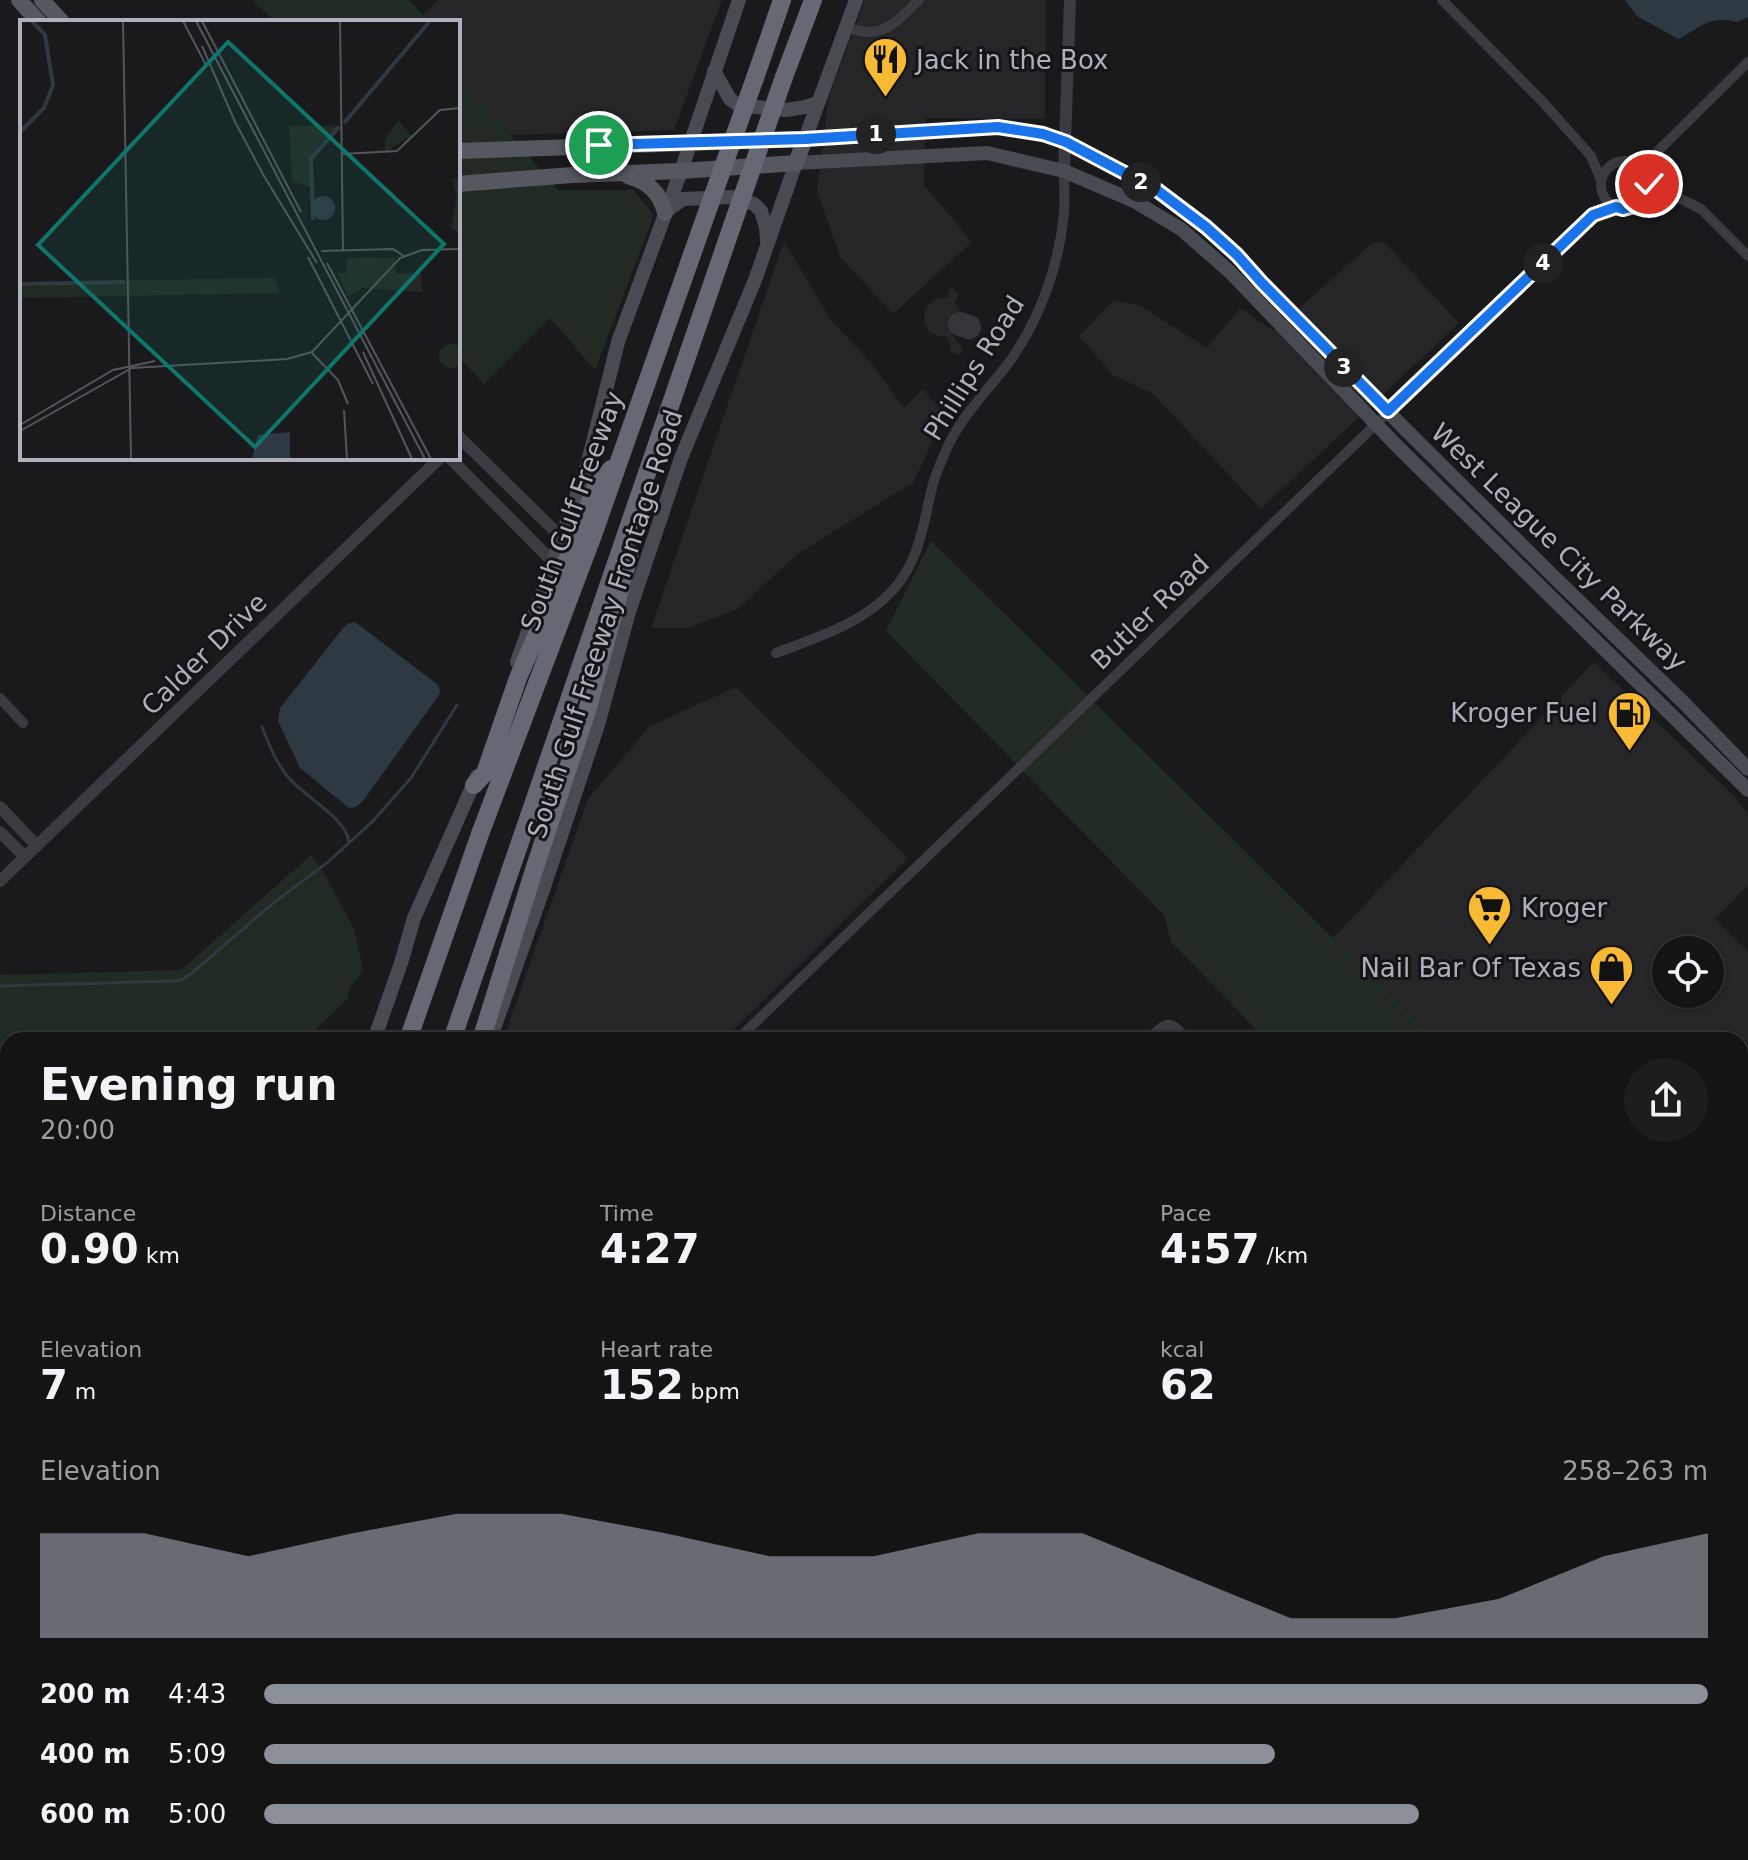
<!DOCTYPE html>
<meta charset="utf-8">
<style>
body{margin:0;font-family:"DejaVu Sans",sans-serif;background:#1d1d1e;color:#f1f3f6;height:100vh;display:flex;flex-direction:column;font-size:30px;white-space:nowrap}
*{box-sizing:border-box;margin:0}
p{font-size:26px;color:#9d9ea0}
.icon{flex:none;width:44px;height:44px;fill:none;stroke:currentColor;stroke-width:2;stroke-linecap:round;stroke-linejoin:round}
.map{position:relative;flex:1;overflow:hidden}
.panel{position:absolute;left:0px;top:1032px;width:1748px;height:828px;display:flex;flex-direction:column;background:#141415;border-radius:24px 24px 0 0;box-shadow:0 2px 6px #0004,0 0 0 2px #333334}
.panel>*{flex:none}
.buttons{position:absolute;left:1652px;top:936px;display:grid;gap:16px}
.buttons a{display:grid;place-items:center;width:72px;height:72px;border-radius:50%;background:#141415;box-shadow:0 2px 6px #0004,0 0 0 2px #333334;font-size:40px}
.pin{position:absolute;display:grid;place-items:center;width:68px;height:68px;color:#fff;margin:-34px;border:4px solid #fff;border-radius:50%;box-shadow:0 2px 8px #0007}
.km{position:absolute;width:40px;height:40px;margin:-20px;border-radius:50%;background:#222;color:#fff;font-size:22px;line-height:40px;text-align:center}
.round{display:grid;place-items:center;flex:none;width:84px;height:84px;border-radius:42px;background:#1d1d1e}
.head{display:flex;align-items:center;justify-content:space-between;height:136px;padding:0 40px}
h1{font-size:44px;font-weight:700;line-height:60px}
.stats{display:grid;grid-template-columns:repeat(3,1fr);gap:12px;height:136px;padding:8px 40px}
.stats div{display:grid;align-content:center}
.stats b{font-size:40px;font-weight:700}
.stats small{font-size:22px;font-weight:400}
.stats p{font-size:22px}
.chart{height:224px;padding:16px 40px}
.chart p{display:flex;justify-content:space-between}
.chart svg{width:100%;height:144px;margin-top:8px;fill:#8c9099;opacity:.7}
ul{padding:0 40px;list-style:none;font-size:26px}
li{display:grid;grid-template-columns:128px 96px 1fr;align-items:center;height:60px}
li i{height:20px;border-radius:10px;background:#8c9099}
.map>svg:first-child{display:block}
</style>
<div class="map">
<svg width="1748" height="1860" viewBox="0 0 1748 1860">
<rect width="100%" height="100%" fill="#1a1a1c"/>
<path fill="#262629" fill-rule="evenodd" d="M 438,0 L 722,0 L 674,130 L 510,135 L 458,82 L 458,22 L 415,22 Z
M 865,0 L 1046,0 L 1045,119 L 926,118 L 924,185 L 972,242 L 893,314 L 840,257 L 817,191 L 828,99 Z
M 784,241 L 831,320 L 871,363 L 904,408 L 923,389 L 944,414 L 914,482 L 796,555 L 738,609 L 688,628 L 651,628 Z
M 1384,242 L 1459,323 L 1261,509 L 1153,394 L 1113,375 L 1079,336 L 1113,301 L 1139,305 L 1207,348 L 1240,308 L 1274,331 L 1371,244 Z
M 951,286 L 959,294 L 955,302 L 961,312 L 962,321 L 970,324 L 978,324 L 980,327 L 978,336 L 972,336 L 968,330 L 960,327 L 953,334 L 956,341 L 962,347 L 962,352 L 958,355 L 950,351 L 950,344 L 947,337 L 939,336 L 929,332 L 924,322 L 925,309 L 929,304 L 936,299 L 947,298 Z
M 1594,662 L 1736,798 L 1748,813 L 1748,885 L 1715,919 L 1748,951 L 1748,1042 L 1740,1050 L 1740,1040 L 1436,1040 L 1333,938 ZM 1666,950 L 1710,950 L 1710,994 L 1666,994 Z
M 736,687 L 908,858 L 723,1040 L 503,1040 L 588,799 L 650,726 Z"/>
<path fill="#212b23" d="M 252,0 L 409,0 L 423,15 L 415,22 L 275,22 Z
M 458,82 L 510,135 L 558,190 L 633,190 L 654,215 L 595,370 L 550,318 L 484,384 L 458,357 Z
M 931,541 L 1436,1040 L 1267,1040 L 1171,942 L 1164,915 L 886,631 Z
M 311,855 L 325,875 L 354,929 L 363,970 L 349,989 L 348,998 L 305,1040 L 8,1040 L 8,1098 L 0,1089 L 0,975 L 181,970 Z
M 1740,1378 L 1748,1387 L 1748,1535 L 1740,1526 Z"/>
<path fill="#2f3941" d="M 1625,0 L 1748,0 L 1748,17 L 1737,22 C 1708,15 1702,27 1678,39 L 1637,16 Z
M 355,622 L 437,684 L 440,690 L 439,695 L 363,801 L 356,807 L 349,808 L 300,768 L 278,721 L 280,708 L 343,628 L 348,624 Z"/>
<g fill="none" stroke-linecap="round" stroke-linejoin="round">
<path stroke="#2f3941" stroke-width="3" d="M 262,727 C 269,745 276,763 289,778 C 305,797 346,818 349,842
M 0,986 L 173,981 L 181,980 L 192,973 L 272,904 L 328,862 L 372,822 L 411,778 L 457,705
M 1740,1505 L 1748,1514"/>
<path stroke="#343539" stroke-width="24" d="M 960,324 L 969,327"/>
<path stroke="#3b3c41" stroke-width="10" d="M 1442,0 L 1542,101 L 1591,156 L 1601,180
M 846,27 C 882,41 894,24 919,0
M 1629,161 L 1654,155 L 1748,62
M1601 185a24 24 0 1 1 48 0a24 24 0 1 1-48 0Z
M 1648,182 L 1701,209 L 1748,256
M 776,653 C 818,637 862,624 893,590 C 921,559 923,522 933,484 C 937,470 943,457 949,444 C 964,413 990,388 1010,361 C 1040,319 1059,265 1064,214 C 1065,200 1064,185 1064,171
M 0,698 L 23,723
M 737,1040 L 1593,215 L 1616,207
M 1148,1040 C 1169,1020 1168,1019 1188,1040
M 0,1174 L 8,1182
M 1740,1188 L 1748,1181
M 1740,1230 L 1748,1239
M 0,1251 L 8,1243
M 0,1451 L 8,1443
M 1740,1570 L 1748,1563
M 1740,1606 L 1748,1614
M 0,1750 L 8,1743
M 1740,1770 L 1748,1779
M 1186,1852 L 1194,1860
M 1343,1852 L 1351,1860
M 1502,1852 L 1510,1860
M 1660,1852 L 1668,1860
M 1441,1860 L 1449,1852"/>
<path stroke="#3b3c41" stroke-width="12" d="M 1064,171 L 1070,0
M 458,436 L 562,538
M 450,458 L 552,561
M 0,807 L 37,846
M 0,832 L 25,857
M 0,881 L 440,458
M 1740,1072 L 1748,1064
M 1740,1093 L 1748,1085
M 935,1860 L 943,1852"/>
<path stroke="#484b51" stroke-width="14" d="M 856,0 L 805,139 L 998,127 L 1043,134 L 1066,142 L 1157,190 L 1206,227 L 1237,255 L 1262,283 L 1406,430 L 1554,577 L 1683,702 L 1748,769
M 714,71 L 730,99 L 738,105 L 786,110 L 805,107 L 818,103
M 666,211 L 683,199 L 731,197 L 754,204 L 761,211 L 766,227 L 767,241
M 517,662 L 587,466 L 618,342 L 681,171 L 739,0
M 374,1040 L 401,963 L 414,918 L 477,776
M 490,1040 L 543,890 L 598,725 L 629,612 L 681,458 L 755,280 L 796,163 L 987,153 L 1064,171 L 1134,201 L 1181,229 L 1230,272 L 1399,448 L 1748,790
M 86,1860 L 89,1852
M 202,1860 L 205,1852"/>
<path stroke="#565860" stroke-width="16" d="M 19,0 L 39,22
M 42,0 L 62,22
M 458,151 L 805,139 L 796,163 L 681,171 L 572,175 L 458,184
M 628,176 C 648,182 660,192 665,213"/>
<path stroke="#666973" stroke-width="18" d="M 784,77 L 813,0
M 755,78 L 782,0
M 474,785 L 485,773 L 518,678 L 548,609 L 596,487 L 611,469
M 408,1040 L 480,834 L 593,535 L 701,229
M 452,1040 L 732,226
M 481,1040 L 534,870 L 587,711 L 630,553
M 100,1860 L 102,1852
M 121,1860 L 124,1852
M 161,1860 L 164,1852
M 177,1860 L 181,1852"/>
<path stroke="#666973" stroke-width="18" d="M 732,226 L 784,77
M 701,229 L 755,78"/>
</g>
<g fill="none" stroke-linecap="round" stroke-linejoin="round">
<defs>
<path id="route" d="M 599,145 L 805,139 L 998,127 L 1043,134 L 1066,142 L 1157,190 L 1206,227 L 1237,255 L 1262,283 L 1388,411 L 1593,215 L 1616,207 L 1623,209 L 1638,205 L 1644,199 L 1649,184"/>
</defs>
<use href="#route" stroke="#fff" stroke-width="16"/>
<use href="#route" stroke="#1a73e8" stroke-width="10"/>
</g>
<defs>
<symbol id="restaurant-pin" viewBox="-11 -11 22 30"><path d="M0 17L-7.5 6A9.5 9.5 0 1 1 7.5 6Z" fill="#f8b935" stroke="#151517"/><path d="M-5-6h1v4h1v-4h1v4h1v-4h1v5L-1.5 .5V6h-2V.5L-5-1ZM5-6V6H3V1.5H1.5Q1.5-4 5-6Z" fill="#111"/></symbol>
<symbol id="fuel-pin" viewBox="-11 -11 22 30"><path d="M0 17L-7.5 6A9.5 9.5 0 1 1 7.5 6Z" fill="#f8b935" stroke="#151517"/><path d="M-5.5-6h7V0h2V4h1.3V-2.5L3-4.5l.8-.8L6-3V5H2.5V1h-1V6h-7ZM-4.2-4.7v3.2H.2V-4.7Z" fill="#111"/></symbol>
<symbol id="supermarket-pin" viewBox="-11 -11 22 30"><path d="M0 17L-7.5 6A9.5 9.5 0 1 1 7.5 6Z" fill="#f8b935" stroke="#151517"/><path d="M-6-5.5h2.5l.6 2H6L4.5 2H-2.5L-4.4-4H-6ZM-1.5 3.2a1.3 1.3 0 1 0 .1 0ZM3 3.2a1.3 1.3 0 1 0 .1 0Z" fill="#111"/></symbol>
<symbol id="shop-pin" viewBox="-11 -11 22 30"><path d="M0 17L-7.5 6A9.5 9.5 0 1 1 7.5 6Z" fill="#f8b935" stroke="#151517"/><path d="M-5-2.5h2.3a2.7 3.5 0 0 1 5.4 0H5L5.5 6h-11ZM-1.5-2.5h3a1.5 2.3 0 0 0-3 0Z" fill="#111"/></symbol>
</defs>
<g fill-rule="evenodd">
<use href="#restaurant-pin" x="860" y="34" width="51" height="69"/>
<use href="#fuel-pin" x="1604" y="688" width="51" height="69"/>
<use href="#supermarket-pin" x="1464" y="882" width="51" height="69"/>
<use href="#shop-pin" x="1586" y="942" width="51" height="69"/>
</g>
<g text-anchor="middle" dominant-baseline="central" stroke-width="6" stroke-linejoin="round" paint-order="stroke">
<g font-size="26" fill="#acb1bc" stroke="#151517" text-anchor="start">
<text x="916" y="60">Jack in the Box</text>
<text x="1598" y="713" text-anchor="end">Kroger Fuel</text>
<text x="1521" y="908">Kroger</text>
<text x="1581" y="968" text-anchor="end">Nail Bar Of Texas</text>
</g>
<g font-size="26" fill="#acb1bc" stroke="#151517">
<text transform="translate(974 368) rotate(-58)">Phillips Road</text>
<text transform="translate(572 511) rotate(-70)">South Gulf Freeway</text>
<text transform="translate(1559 547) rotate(44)">West League City Parkway</text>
<text transform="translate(1150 612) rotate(-44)">Butler Road</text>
<text transform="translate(605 624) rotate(-72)">South Gulf Freeway Frontage Road</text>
<text transform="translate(204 654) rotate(-44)">Calder Drive</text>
</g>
</g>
<g transform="translate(20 20)">
<rect width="440" height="440" fill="#1a1a1c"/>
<path d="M 378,100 L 391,116 L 365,132 L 365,120 ZM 319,105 L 292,140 L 291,167 L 272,161 L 269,106 ZM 432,159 L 440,159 L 440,212 L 431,209 L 437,175 ZM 375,237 L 376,254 L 401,253 L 402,272 L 342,268 L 328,277 L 317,253 L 327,253 L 327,238 ZM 255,258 L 260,273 L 0,278 L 0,262 ZM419 336a12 12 0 1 1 24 0a12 12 0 1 1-24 0Z" fill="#212b23"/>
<path d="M291 188a12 12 0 1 1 24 0a12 12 0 1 1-24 0ZM 270,412 L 270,439 L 232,439 L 238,415 Z" fill="#2f3941"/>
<path fill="none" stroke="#2f3941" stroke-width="4" d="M 324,103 L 410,1M 0,112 L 24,88 L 33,65 L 25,15 L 12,1M 293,200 L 291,139 L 319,107M 0,264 L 105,262"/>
<path fill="none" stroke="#54565c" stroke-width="2" d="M 103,1 L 111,439M 163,1 L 186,45M 176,1 L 405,439M 182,1 L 281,192M 320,1 L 323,230M 182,26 L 216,104M 214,100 L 245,158M 322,134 L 377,131 L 420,90 L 440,88M 244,156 L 297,243M 301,231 L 373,229 L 384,236M 288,237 L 353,364M 307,243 L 411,439M 343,332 L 392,439M 292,333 L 318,360 L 328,384M 324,390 L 327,439M 0,405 L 93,350 L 135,341M 0,411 L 112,348 L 267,339 L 292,332 L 380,238 L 402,230 L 440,229"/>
<path fill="#0f766e" fill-opacity="0.15" stroke="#0f766e" stroke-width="4" d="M 208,22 L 424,224 L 235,427 L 18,225 Z"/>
<rect width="440" height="440" fill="none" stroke="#acb1bc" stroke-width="4"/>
</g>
</svg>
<div class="buttons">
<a><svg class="icon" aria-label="locate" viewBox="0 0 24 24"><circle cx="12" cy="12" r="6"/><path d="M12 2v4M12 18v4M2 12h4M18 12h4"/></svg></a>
</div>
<div class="pin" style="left:599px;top:145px;background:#1e9e55"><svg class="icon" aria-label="arrive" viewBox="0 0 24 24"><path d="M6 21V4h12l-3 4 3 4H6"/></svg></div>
<div class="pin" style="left:1649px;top:184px;background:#d93025"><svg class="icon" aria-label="check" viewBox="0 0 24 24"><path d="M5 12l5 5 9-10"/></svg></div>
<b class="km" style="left:876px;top:134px">1</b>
<b class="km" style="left:1141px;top:182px">2</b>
<b class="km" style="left:1344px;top:367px">3</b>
<b class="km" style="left:1543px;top:263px">4</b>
<section class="panel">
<div class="head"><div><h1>Evening run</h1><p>20:00</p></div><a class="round"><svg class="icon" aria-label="share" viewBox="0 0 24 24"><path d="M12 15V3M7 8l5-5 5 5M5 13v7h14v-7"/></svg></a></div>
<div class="stats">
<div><p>Distance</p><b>0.90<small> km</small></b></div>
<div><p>Time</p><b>4:27</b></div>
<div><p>Pace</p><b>4:57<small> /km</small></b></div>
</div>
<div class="stats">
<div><p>Elevation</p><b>7<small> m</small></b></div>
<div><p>Heart rate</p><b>152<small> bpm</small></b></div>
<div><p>kcal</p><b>62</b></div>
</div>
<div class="chart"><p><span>Elevation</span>258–263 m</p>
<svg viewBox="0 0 160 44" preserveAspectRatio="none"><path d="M0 44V12L10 12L20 19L30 12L40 6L50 6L60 12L70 19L80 19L90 12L100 12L110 25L120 38L130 38L140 32L150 19L160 12V44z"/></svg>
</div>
<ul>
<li><b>200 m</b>4:43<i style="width:100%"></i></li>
<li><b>400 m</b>5:09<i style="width:70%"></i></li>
<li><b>600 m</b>5:00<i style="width:80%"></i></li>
</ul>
</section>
</div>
